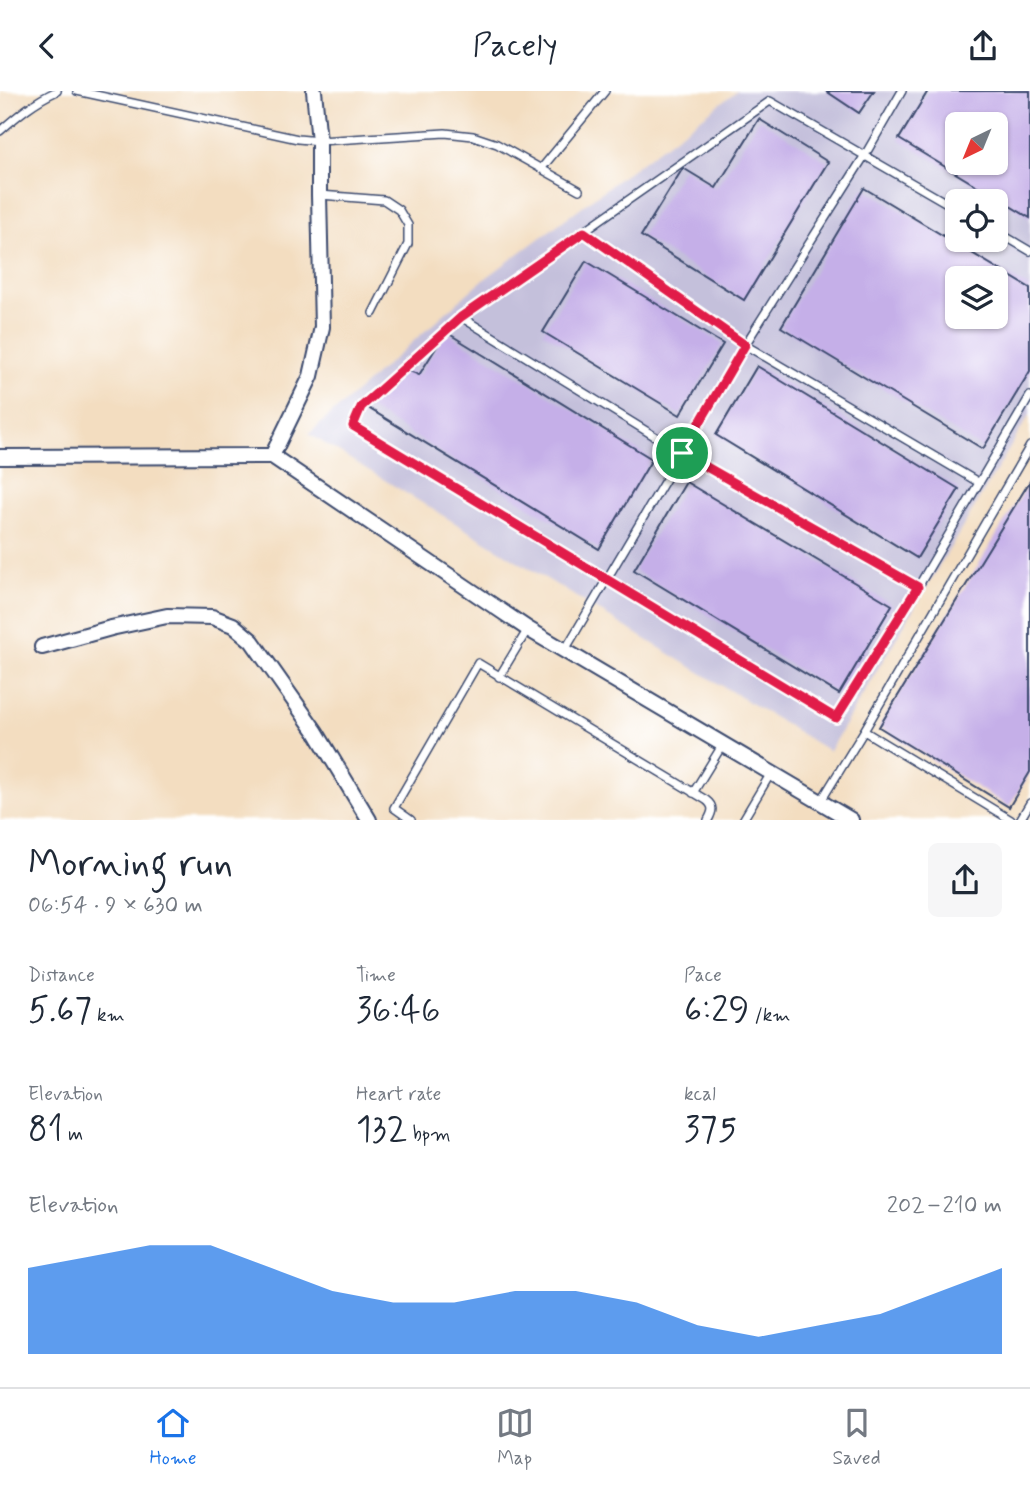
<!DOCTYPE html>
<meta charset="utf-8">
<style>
body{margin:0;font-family:Mynerve,sans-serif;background:#f6f6f7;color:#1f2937;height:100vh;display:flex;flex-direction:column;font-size:26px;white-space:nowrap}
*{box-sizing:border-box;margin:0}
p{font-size:23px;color:#747a83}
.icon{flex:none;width:38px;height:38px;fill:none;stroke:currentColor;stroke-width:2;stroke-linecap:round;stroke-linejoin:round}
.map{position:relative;height:729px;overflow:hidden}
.panel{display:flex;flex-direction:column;background:#fff;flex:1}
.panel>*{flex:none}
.needle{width:46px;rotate:223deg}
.controls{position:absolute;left:945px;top:21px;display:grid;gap:14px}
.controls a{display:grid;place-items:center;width:63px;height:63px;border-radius:10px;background:#fff;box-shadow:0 2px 5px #0004;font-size:35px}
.pin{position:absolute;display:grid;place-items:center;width:60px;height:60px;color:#fff;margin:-30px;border:4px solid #fff;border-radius:50%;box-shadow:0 2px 7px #0007}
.round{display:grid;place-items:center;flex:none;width:74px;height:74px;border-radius:10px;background:#f6f6f7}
.headline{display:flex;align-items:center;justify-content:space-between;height:119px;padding:0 28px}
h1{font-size:38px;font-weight:600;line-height:52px}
.stats{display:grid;grid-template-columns:repeat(3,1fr);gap:10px;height:119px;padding:7px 28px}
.stats div{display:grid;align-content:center}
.stats b{font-size:35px;font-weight:600}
.stats small{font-size:19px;font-weight:400}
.stats p{font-size:19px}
.chart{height:196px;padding:14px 28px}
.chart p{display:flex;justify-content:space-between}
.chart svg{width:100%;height:126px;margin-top:7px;fill:#1a73e8;opacity:.7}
header{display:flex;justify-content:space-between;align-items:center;height:91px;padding:0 28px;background:#fff;font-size:32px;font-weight:600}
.tab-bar{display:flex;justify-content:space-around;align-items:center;height:98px;border-top:2px solid #e0e1e3;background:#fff;font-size:19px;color:#747a83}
.tab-bar a{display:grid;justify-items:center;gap:4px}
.tab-bar .current{color:#1a73e8}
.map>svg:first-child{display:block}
</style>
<header><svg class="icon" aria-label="back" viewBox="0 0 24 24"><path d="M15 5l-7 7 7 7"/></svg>Pacely<svg class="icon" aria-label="share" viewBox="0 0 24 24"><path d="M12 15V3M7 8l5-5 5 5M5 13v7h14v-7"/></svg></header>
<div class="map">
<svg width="1030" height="729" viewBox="0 0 1030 729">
<rect width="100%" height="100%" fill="#fff"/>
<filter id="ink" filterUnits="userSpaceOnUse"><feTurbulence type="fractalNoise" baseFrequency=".0143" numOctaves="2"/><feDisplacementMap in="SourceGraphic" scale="14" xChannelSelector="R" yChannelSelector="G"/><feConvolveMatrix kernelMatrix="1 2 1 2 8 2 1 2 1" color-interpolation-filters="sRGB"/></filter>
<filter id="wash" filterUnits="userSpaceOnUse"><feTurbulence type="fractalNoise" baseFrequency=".00686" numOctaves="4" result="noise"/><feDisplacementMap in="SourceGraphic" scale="28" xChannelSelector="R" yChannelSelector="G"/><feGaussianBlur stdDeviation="1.57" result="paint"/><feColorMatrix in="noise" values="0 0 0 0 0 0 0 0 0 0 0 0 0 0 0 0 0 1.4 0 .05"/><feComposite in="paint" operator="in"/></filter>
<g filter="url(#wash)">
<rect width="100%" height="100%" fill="#f3ddc0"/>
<path fill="#c4c0db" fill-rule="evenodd" d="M 737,0 L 1030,0 L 1030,323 L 829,660 L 309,343 L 478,193 ZM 957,33 L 996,33 L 996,72 L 957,72 ZM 957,110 L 996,110 L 996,149 L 957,149 ZM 957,187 L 996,187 L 996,226 L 957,226 Z"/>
<g id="blocks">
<path fill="#c5afe8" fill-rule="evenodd" d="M 826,0 L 874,0 L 859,22 Z
M 928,0 L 1030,0 L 1030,127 L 899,48 ZM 957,33 L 996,33 L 996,72 L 957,72 Z
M 759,28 L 828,71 L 744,209 L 641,145 L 683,77 L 716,97 Z
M 864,97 L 1030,197 L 1030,280 L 983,358 L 781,236 ZM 957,187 L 996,187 L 996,226 L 957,226 Z
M 586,170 L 723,253 L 680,324 L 543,241 Z
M 446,241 L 652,368 L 599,458 L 365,315 L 405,278 L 419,284 Z
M 757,275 L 959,398 L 917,467 L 716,344 Z
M 1030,390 L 1030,681 L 1009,716 L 879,636 Z
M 686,391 L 892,514 L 839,603 L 634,479 Z"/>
</g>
</g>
<g filter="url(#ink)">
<use href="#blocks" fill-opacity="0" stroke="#3b496d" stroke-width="2"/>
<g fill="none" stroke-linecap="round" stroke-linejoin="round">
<defs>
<path id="service" d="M 77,0 L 298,48 L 319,50 L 445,42 L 473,45 L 497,53 L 579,99
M 0,40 C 18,24 35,10 57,0
M 541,78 L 605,0
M 320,104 L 384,109 L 399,119 L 408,134 L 408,153 L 373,222
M 957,118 L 770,10 L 461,226 L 361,316 L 353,335 L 836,627 L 918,496 L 1030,305
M 996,140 L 1030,160
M 584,141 L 745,254 L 978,391
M 461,226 L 682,362 L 918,496
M 565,559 L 745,254 L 865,64 L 902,0
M 499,586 L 528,538
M 864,640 L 1011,729
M 693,702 L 723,653
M 821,710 L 864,640 L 1030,355
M 411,729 L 394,717 L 478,572 L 706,709 C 714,715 713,720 708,729
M 743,729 L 771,682
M 1020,729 L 1030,712"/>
<path id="minor" d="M 272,365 L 311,285 L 322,236 L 319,104 L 319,50 L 314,0
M 0,366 L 272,365 L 528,538 L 851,729
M 42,556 L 111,537 L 167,525 L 212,526 L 233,534 L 252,550 L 316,641 L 369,729"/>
</defs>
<use href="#service" stroke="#3b496d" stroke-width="10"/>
<use href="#minor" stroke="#3b496d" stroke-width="18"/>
<use href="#service" stroke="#fff" stroke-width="7"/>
<use href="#minor" stroke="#fff" stroke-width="14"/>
</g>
</g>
<g fill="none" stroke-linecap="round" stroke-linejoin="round" filter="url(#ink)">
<defs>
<path id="route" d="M 584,141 L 745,254 L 682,362 L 918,496 L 836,627 L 353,335 L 361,316 L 461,226 Z"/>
</defs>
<use href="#route" stroke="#fff" stroke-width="14"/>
<use href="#route" stroke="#e11d48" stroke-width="9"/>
</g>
</svg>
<div class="controls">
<a><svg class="needle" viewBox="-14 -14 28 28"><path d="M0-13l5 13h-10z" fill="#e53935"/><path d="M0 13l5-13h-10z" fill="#747a83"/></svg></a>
<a><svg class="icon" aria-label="locate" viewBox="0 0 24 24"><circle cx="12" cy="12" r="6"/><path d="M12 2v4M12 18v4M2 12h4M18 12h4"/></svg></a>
<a><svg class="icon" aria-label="layers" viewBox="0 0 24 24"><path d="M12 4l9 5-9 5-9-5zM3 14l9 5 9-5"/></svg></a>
</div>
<div class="pin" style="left:682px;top:362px;background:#1e9e55"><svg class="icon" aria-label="arrive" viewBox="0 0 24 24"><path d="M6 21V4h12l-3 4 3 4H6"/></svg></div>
</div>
<section class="panel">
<div class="headline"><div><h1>Morning run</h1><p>06:54 · 9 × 630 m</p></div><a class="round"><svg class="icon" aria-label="share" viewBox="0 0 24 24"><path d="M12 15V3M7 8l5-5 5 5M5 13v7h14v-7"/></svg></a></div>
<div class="stats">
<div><p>Distance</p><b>5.67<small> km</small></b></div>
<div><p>Time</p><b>36:46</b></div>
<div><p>Pace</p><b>6:29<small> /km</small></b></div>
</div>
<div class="stats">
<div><p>Elevation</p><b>81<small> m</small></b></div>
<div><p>Heart rate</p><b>132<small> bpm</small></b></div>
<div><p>kcal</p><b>375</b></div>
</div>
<div class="chart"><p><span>Elevation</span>202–210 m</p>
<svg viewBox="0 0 160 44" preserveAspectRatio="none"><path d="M0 44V14L10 10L20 6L30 6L40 14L50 22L60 26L70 26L80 22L90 22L100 26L110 34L120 38L130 34L140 30L150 22L160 14V44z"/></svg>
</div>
</section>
<nav class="tab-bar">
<a class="current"><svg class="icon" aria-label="home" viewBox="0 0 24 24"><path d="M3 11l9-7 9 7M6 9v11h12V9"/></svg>Home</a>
<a><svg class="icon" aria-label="map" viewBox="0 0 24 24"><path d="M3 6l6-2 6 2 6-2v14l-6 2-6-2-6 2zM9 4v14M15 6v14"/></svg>Map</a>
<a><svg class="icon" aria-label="saved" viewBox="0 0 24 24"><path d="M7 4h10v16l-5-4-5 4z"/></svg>Saved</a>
</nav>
